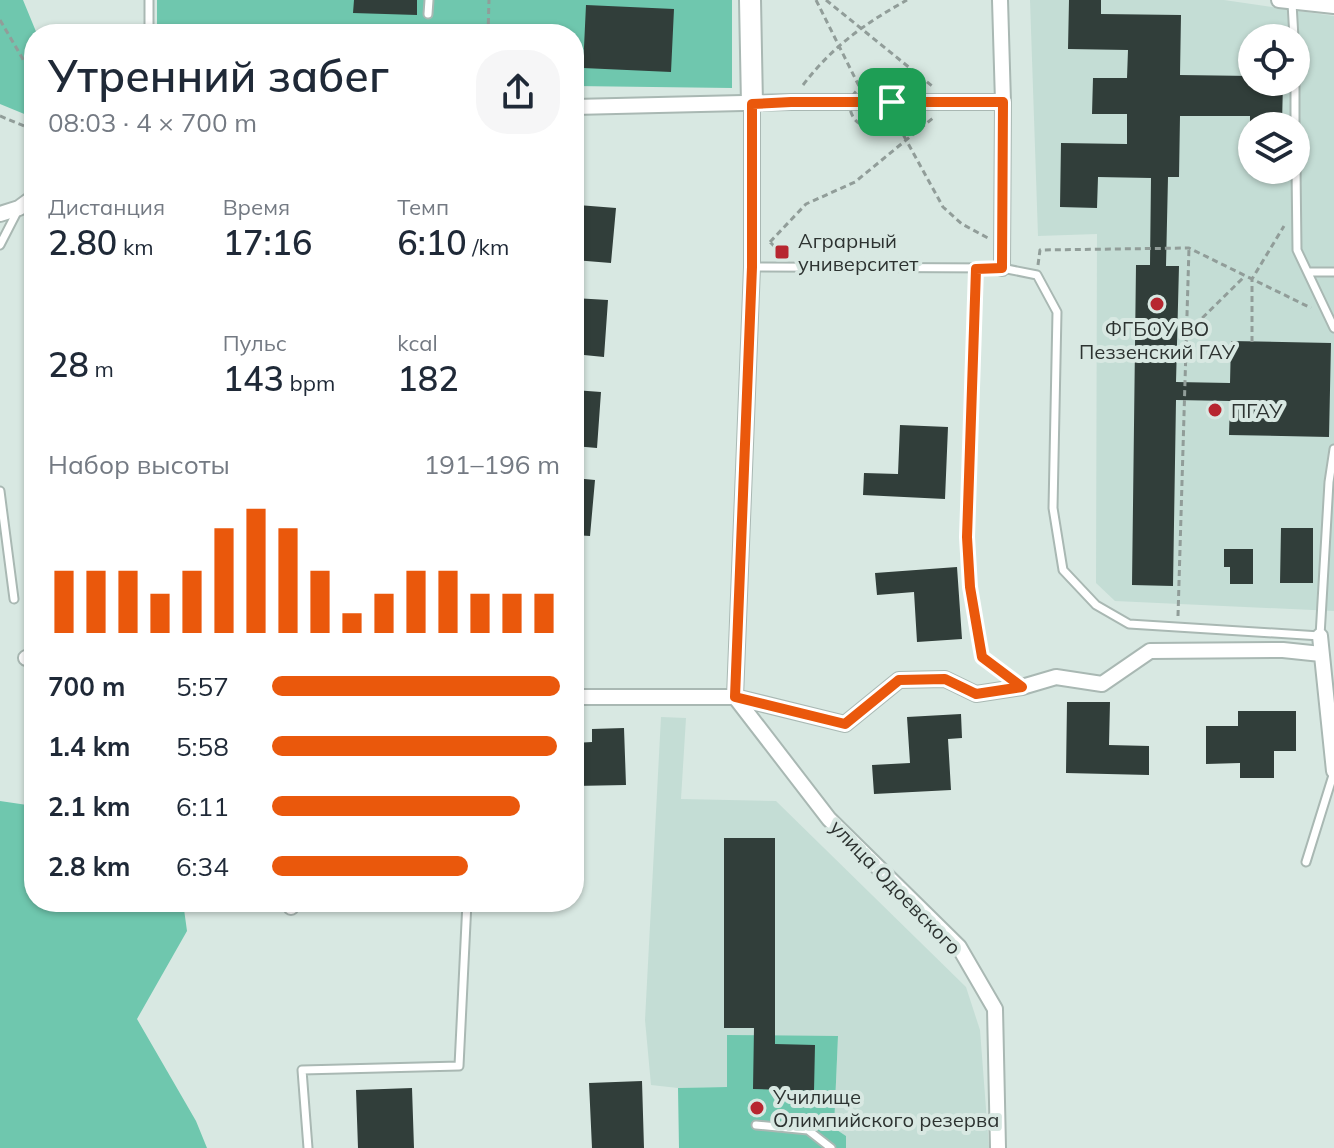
<!DOCTYPE html>
<html lang="ru">
<meta charset="utf-8">
<style>
body{margin:0;font-family:Mulish,sans-serif;background:#f6f6f7;color:#1f2937;height:100vh;display:flex;flex-direction:column;font-size:30px;white-space:nowrap}
*{box-sizing:border-box;margin:0}
p{font-size:26px;color:#747a83}
.icon{flex:none;width:44px;height:44px;fill:none;stroke:currentColor;stroke-width:2;stroke-linecap:round;stroke-linejoin:round}
.map{position:relative;flex:1;overflow:hidden}
.sheet{position:absolute;left:24px;top:24px;width:560px;height:888px;display:flex;flex-direction:column;background:#fff;border-radius:32px;box-shadow:0 2px 6px #0004}
.sheet>*{flex:none}
.tools{position:absolute;left:1238px;top:24px;display:grid;gap:16px}
.tools a{display:grid;place-items:center;width:72px;height:72px;border-radius:50%;background:#fff;box-shadow:0 2px 6px #0004;font-size:40px}
.pin{position:absolute;display:grid;place-items:center;width:68px;height:68px;color:#fff;margin:-34px;border-radius:16px;box-shadow:0 4px 12px #0006}
.round{display:grid;place-items:center;flex:none;width:84px;height:84px;border-radius:32px;background:#f6f6f7}
.head{display:flex;align-items:center;justify-content:space-between;height:136px;padding:0 24px}
h1{font-size:44px;font-weight:600;line-height:60px}
.metrics{display:grid;grid-template-columns:repeat(3,1fr);gap:12px;height:136px;padding:8px 24px}
.metrics div{display:grid;align-content:center}
.metrics b{font-size:34px;font-weight:600}
.metrics small{font-size:22px;font-weight:400}
.metrics p{font-size:22px}
.chart{height:224px;padding:16px 24px}
.chart p{display:flex;justify-content:space-between}
.chart svg{width:100%;height:144px;margin-top:8px;stroke:#ea580c;stroke-width:6}
ul{padding:0 24px;list-style:none;font-size:26px}
li{display:grid;grid-template-columns:128px 96px 1fr;align-items:center;height:60px}
li i{height:20px;border-radius:10px;background:#ea580c}
.map>svg:first-child{display:block}
</style>
<div class="map">
<svg width="1334" height="1148" viewBox="0 0 1334 1148">
<rect width="100%" height="100%" fill="#d8e8e2"/>
<path fill="#c4ddd5" fill-rule="evenodd" d="M 1030,0 L 1224,0 L 1334,16 L 1334,611 L 1115,601 L 1096,583 L 1097,234 L 1038,236 ZM 1252,38 L 1296,38 L 1296,82 L 1252,82 ZM 1252,126 L 1296,126 L 1296,170 L 1252,170 Z
M 661,717 L 686,718 L 681,799 L 776,801 L 966,987 L 980,1030 L 989,1148 L 846,1148 L 846,1136 L 834,1128 L 838,1037 L 727,1035 L 727,1087 L 678,1088 L 651,1085 L 645,1020 Z"/>
<path fill="#6fc7ae" d="M 0,0 L 23,0 L 37,34 L 34,34 L 34,118 L 0,104 Z
M 157,0 L 732,0 L 732,88 L 574,86 L 574,34 L 157,34 Z
M 0,801 L 34,806 L 34,902 L 183,902 L 187,931 L 137,1019 L 196,1121 L 207,1148 L 0,1148 Z
M 727,1035 L 838,1036 L 834,1128 L 846,1136 L 846,1148 L 679,1148 L 678,1088 L 727,1087 Z"/>
<path fill="#313e3a" d="M 354,0 L 417,0 L 417,15 L 353,13 Z
M 1069,0 L 1101,0 L 1101,14 L 1181,15 L 1180,75 L 1252,76 L 1252,82 L 1283,82 L 1282,124 L 1250,124 L 1250,116 L 1180,116 L 1179,177 L 1168,177 L 1166,266 L 1179,266 L 1176,382 L 1230,383 L 1231,341 L 1331,343 L 1329,437 L 1229,435 L 1230,401 L 1176,400 L 1173,586 L 1132,585 L 1136,265 L 1150,265 L 1151,178 L 1098,177 L 1097,208 L 1060,207 L 1061,143 L 1127,144 L 1127,114 L 1092,114 L 1093,78 L 1127,78 L 1128,50 L 1068,49 Z
M 586,5 L 674,9 L 671,72 L 583,68 Z
M 578,205 L 616,208 L 611,263 L 574,260 Z
M 574,298 L 608,300 L 604,357 L 574,354 Z
M 574,390 L 601,392 L 597,448 L 574,446 Z
M 900,425 L 948,427 L 945,499 L 863,495 L 864,473 L 898,474 Z
M 574,478 L 595,480 L 590,536 L 574,535 Z
M 1281,528 L 1313,528 L 1313,583 L 1280,583 Z
M 1224,549 L 1253,549 L 1253,584 L 1230,584 L 1230,567 L 1224,567 Z
M 957,567 L 962,639 L 917,642 L 914,592 L 877,595 L 875,573 Z
M 1067,702 L 1110,702 L 1109,745 L 1149,746 L 1149,775 L 1066,773 Z
M 1238,711 L 1296,711 L 1296,751 L 1274,751 L 1274,778 L 1240,778 L 1240,763 L 1206,764 L 1206,726 L 1238,726 Z
M 961,714 L 962,738 L 948,739 L 951,790 L 874,794 L 872,765 L 910,763 L 907,717 Z
M 624,728 L 626,785 L 574,786 L 574,743 L 592,742 L 592,729 Z
M 724,838 L 775,838 L 775,1044 L 815,1045 L 814,1091 L 753,1089 L 754,1028 L 724,1028 Z
M 642,1081 L 644,1148 L 592,1148 L 589,1083 Z
M 412,1088 L 414,1148 L 358,1148 L 356,1090 Z"/>
<g fill="none" stroke-linecap="round" stroke-linejoin="round">
<defs>
<path id="lane" d="M 1292,3 L 1294,38
M 428,14 L 429,0
M 149,34 L 149,0
M 1295,82 L 1295,126
M 1296,167 L 1297,250 L 1334,328
M 0,245 L 18,210
M 752,267 L 1002,268 L 1037,275 L 1057,312 L 1053,508 L 1063,570 L 1096,605 L 1129,624 L 1320,636 L 1329,482 L 1334,449
M 1308,272 L 1334,272
M 0,491 L 14,599
M 1306,862 L 1334,772
M 756,1125 L 808,1130 L 831,1148
M 308,1148 L 302,1070 L 459,1066 L 467,902"/>
<path id="street" d="M 1000,0 L 1003,102 L 1002,268
M 1279,0 L 1334,6
M 574,107 L 791,102 L 1003,102
M 0,214 L 19,208 L 34,197
M 1320,636 L 1334,771
M 26,658 L 34,659
M 574,697 L 735,697 L 845,724 L 899,680 L 945,679 L 976,694 L 1022,687 L 1056,677 L 1102,684 L 1150,651 L 1283,650 L 1321,654
M 735,697 L 752,267 L 752,104
M 735,697 L 829,819 L 959,947 L 995,1009 L 998,1148
M 291,907 L 291,902"/>
<path id="secondary" d="M 750,0 L 752,104"/>
</defs>
<use href="#lane" stroke="#a9b8b3" stroke-width="11"/>
<use href="#street" stroke="#a9b8b3" stroke-width="18"/>
<use href="#secondary" stroke="#a9b8b3" stroke-width="24"/>
<path stroke="#919d99" stroke-width="3" stroke-dasharray="6 4" stroke-linecap="butt" d="M 816,0 L 859,86
M 826,0 L 932,86
M 0,20 L 34,78
M 488,34 L 489,0
M850 106a21 21 0 1 1 42 0a21 21 0 1 1-42 0Z
M 803,85 C 833,46 864,24 907,0
M 0,116 L 34,130
M 894,118 L 943,207 L 962,224 L 988,238
M 770,242 L 806,204 L 855,182 L 933,118
M 770,242 L 782,254
M 1038,265 L 1040,250 L 1189,248 L 1311,308
M 976,280 L 967,537 L 970,587 L 982,657 L 1003,673
M 1188,332 L 1245,276
M 1252,342 L 1252,279 L 1284,226
M 1178,616 L 1189,248"/>
<use href="#lane" stroke="#fff" stroke-width="7"/>
<use href="#street" stroke="#fff" stroke-width="14"/>
<use href="#secondary" stroke="#fff" stroke-width="20"/>
</g>
<g fill="none" stroke-linecap="round" stroke-linejoin="round">
<defs>
<path id="route" d="M 791,102 L 1003,102 L 1002,268 L 976,269 L 967,537 L 970,587 L 982,657 L 1022,687 L 976,694 L 945,679 L 899,680 L 845,724 L 735,697 L 752,267 L 752,104 Z"/>
</defs>
<use href="#route" stroke="#fff" stroke-width="16"/>
<use href="#route" stroke="#ea580c" stroke-width="10"/>
</g>
<g fill="#b72630" stroke="#d8e8e2" stroke-width="3">
<rect x="774" y="244" width="16" height="16" rx="4"/>
<circle cx="1157" cy="304" r="8"/>
<circle cx="1215" cy="410" r="8"/>
<circle cx="757" cy="1108" r="8"/>
</g>
<g text-anchor="middle" dominant-baseline="central" stroke-width="8" stroke-linejoin="round" paint-order="stroke">
<g font-size="20" fill="#2d3331" stroke="#d8e8e2" text-anchor="start">
<text x="798" y="240">Аграрный<tspan x="798" dy="23">университет</tspan></text>
<text x="1157" y="328" text-anchor="middle">ФГБОУ ВО<tspan x="1157" dy="23">Пеззенский ГАУ</tspan></text>
<text x="1231" y="410">ПГАУ</text>
<text x="773" y="1096">Училище<tspan x="773" dy="23">Олимпийского резерва</tspan></text>
</g>
<g font-size="20" fill="#2d3331" stroke="#d8e8e2">
<text transform="translate(896 887) rotate(46)">улица Одоевского</text>
</g>
</g>
</svg>
<div class="tools">
<a><svg class="icon" aria-label="locate" viewBox="0 0 24 24"><circle cx="12" cy="12" r="6"/><path d="M12 2v4M12 18v4M2 12h4M18 12h4"/></svg></a>
<a><svg class="icon" aria-label="layers" viewBox="0 0 24 24"><path d="M12 4l9 5-9 5-9-5zM3 14l9 5 9-5"/></svg></a>
</div>
<div class="pin" style="left:892px;top:102px;background:#1e9e55"><svg class="icon" aria-label="arrive" viewBox="0 0 24 24"><path d="M6 21V4h12l-3 4 3 4H6"/></svg></div>
<section class="sheet">
<div class="head"><div><h1>Утренний забег</h1><p>08:03 · 4 × 700 m</p></div><a class="round"><svg class="icon" aria-label="share" viewBox="0 0 24 24"><path d="M12 15V3M7 8l5-5 5 5M5 13v7h14v-7"/></svg></a></div>
<div class="metrics">
<div><p>Дистанция</p><b>2.80<small> km</small></b></div>
<div><p>Время</p><b>17:16</b></div>
<div><p>Темп</p><b>6:10<small> /km</small></b></div>
</div>
<div class="metrics">
<div><b>28<small> m</small></b></div>
<div><p>Пульс</p><b>143<small> bpm</small></b></div>
<div><p>kcal</p><b>182</b></div>
</div>
<div class="chart"><p><span>Набор высоты</span>191–196 m</p>
<svg viewBox="0 0 160 44" preserveAspectRatio="none"><path d="M5 44V25M15 44V25M25 44V25M35 44V32M45 44V25M55 44V12M65 44V6M75 44V12M85 44V25M95 44V38M105 44V32M115 44V25M125 44V25M135 44V32M145 44V32M155 44V32"/></svg>
</div>
<ul>
<li><b>700 m</b>5:57<i style="width:100%"></i></li>
<li><b>1.4 km</b>5:58<i style="width:99%"></i></li>
<li><b>2.1 km</b>6:11<i style="width:86%"></i></li>
<li><b>2.8 km</b>6:34<i style="width:68%"></i></li>
</ul>
</section>
</div>
